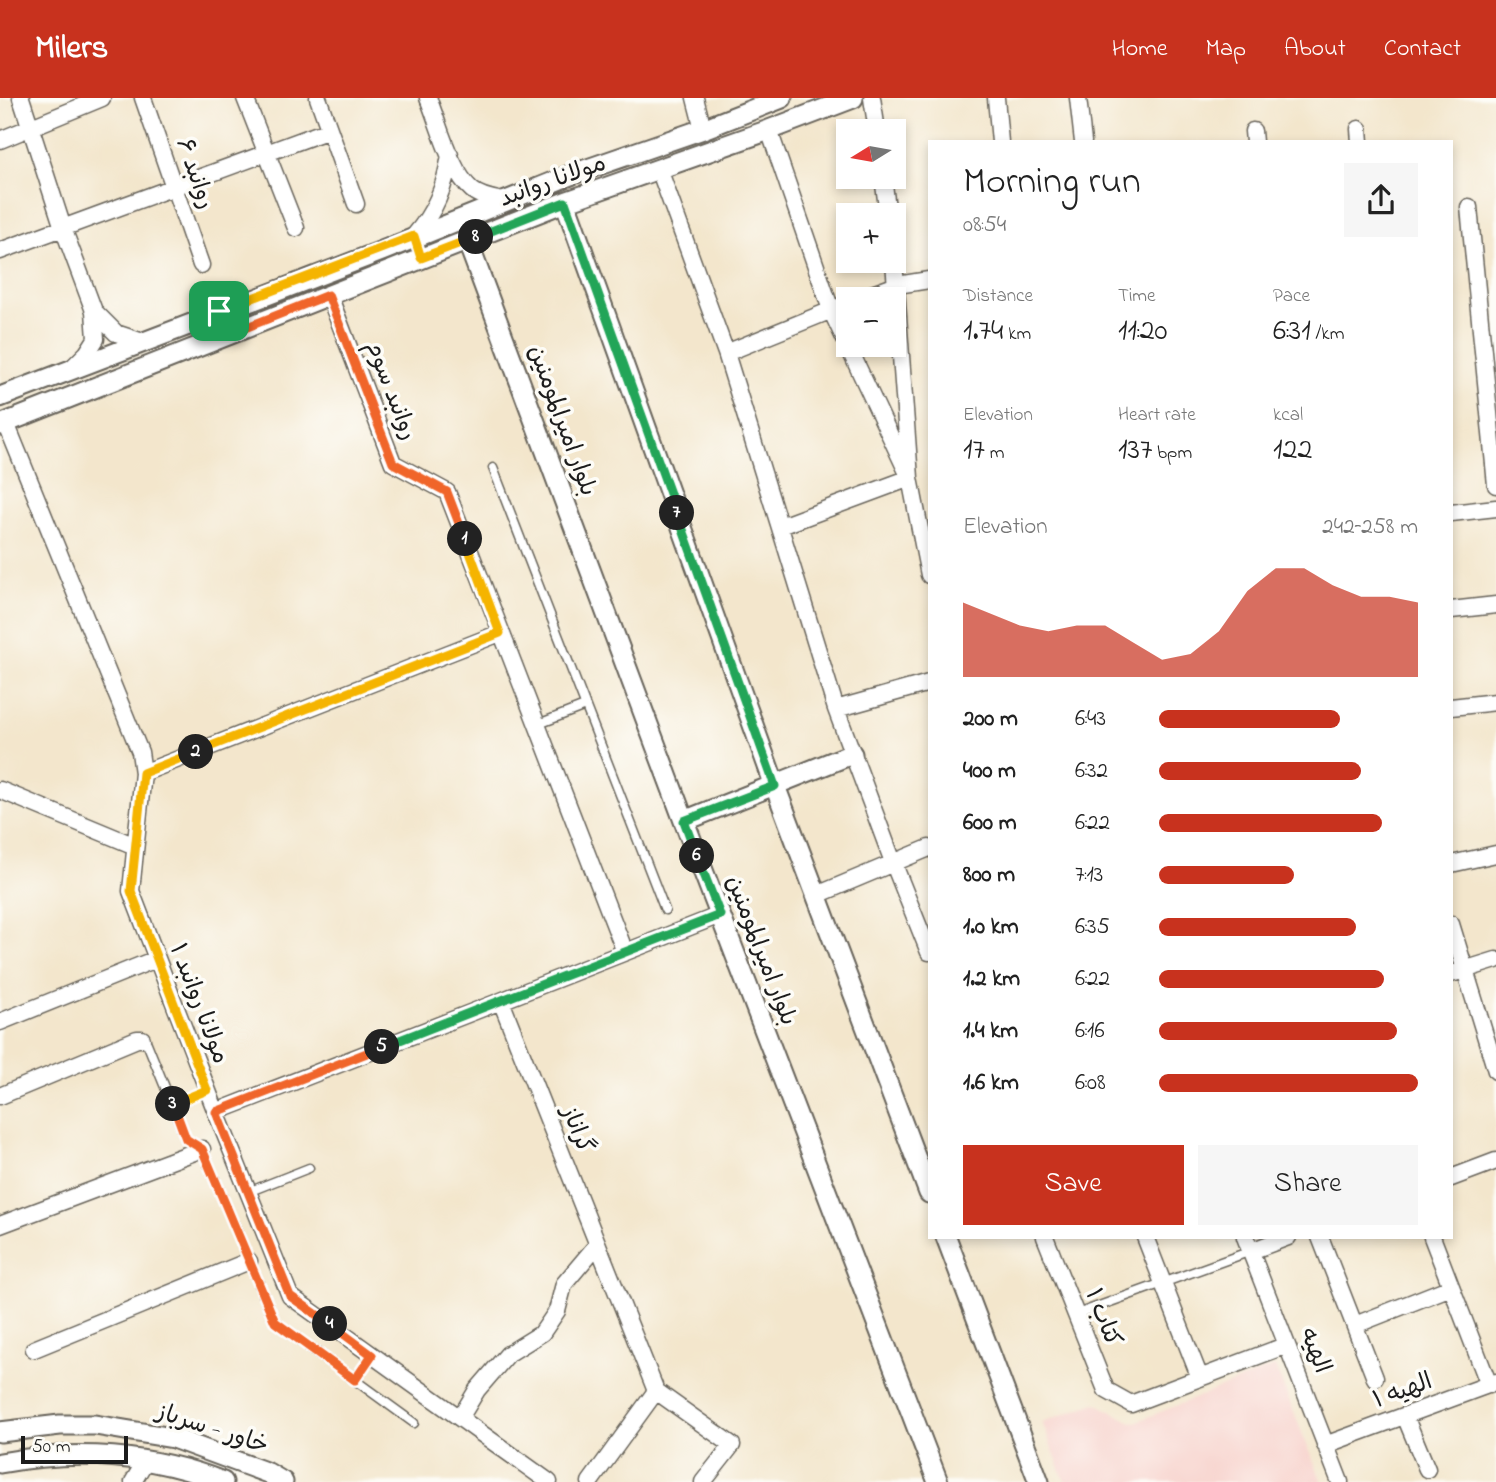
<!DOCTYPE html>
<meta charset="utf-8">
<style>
body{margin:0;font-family:"Indie Flower","Playpen Sans Arabic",sans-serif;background:#f6f6f6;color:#222;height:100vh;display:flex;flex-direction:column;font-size:26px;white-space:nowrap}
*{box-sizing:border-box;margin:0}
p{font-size:23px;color:#767676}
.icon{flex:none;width:38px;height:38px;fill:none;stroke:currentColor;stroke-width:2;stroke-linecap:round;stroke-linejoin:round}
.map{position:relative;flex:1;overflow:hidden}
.details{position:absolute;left:928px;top:42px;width:525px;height:1099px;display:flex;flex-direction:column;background:#fff;border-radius:0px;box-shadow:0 4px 10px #0003}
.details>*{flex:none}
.needle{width:46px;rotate:259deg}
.fabs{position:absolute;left:836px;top:21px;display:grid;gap:14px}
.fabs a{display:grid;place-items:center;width:70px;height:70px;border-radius:0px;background:#fff;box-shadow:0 4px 10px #0003;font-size:35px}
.scale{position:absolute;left:21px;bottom:18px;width:107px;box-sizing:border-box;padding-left:7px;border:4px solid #1c1c1c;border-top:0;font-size:19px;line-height:24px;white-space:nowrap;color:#1c1c1c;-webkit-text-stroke:5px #fdfcf7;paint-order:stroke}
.pin{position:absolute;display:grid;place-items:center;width:60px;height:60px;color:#fff;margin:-30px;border-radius:14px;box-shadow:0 4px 10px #0006}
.km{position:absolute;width:35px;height:35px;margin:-18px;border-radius:50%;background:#222;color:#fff;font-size:19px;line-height:35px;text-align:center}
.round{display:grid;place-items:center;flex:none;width:74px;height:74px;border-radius:0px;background:#f6f6f6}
.head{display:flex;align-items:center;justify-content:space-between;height:119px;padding:0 35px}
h1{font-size:38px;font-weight:600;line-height:52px}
.stats{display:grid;grid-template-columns:repeat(3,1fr);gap:10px;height:119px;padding:7px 35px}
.stats div{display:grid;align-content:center}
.stats b{font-size:30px;font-weight:600}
.stats small{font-size:19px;font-weight:400}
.stats p{font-size:19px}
.chart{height:196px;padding:14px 35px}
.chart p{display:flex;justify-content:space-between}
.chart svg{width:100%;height:126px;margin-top:7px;fill:#c8321e;opacity:.7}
.action{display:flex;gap:14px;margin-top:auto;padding:14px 35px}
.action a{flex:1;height:80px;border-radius:0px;background:#c8321e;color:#fff;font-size:28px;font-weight:600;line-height:80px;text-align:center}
.action a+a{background:#f6f6f6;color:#222}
ul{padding:0 35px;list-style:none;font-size:23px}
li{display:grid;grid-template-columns:112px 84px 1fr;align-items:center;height:52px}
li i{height:18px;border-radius:9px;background:#c8321e}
header{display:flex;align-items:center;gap:42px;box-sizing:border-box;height:98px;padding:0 35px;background:#c8321e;color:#fff}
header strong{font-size:33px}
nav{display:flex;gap:38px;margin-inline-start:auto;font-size:24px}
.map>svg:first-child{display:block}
</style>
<header>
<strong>Milers</strong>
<nav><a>Home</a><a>Map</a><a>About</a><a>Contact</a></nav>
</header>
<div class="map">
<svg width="1496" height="1384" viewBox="0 0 1496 1384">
<rect width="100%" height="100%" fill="#fdfcf7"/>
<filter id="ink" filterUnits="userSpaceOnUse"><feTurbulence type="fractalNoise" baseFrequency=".0143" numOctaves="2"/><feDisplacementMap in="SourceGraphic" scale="14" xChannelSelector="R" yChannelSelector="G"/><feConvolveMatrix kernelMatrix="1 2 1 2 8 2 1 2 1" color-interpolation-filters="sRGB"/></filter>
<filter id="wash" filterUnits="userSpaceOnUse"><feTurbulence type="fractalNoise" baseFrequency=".00686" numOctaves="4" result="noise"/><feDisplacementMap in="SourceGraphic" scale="28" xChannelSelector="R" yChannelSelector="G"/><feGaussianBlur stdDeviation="1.57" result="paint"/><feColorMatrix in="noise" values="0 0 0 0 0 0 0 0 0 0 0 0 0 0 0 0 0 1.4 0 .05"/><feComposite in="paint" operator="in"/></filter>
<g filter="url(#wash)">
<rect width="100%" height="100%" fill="#f3e6cc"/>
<path fill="#f7d0ca" d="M 1275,1268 L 1322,1384 L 1065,1384 L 1042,1324 L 1096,1305 L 1133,1325 Z"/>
</g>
<g filter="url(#ink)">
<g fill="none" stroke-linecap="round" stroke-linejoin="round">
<defs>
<path id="service" d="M 493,370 L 665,812
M 536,627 L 585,608
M 142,941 L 147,945 L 186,1041 L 202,1051 L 275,1224 L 414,1325
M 172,1007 L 207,992
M 248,1094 L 309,1070
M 1077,1216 L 1251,1153
M 355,1282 L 372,1257"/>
<path id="minor" d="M 21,0 L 63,130 L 94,213 L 96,241 L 87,255 L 72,270
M 143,0 L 201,167
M 245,0 L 296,130
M 318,0 L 356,106
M 428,0 C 439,26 450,73 472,92 C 480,99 493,101 503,103
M 695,0 L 703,31
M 872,0 L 877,33
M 996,0 L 1000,44
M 1078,0 L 1083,44
M 1359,31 L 1360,44
M 769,32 L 831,212 L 910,380 L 929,477
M 1253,33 L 1254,44
M 0,42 L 102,0
M 659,71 L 726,255 L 836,611 L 893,764 L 929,854
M 883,79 L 888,117
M 1469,109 L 1496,387
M 414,138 C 435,114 445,89 450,57
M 0,153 L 329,32
M 329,197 L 393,365 L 447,394 L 625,854
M 858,201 L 897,187 L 929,182
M 94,213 L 116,235 L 140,243
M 726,255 L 849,205
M 6,325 L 140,654 L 143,675 L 131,793 L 216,1014 L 290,1198 L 549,1384
M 1451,415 L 1496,410
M 781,428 L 910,380 L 894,163
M 1451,512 L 1496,507
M 1451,609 L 1496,604
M 836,611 L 929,585
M 143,675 L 500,535
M 0,692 L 135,748
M 1451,766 L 1496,756
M 817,797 L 929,750
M 1451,826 L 1496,973
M 1451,876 L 1496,862
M 0,924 L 156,861
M 0,998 L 137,941 L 142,941
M 216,1014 L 501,903
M 1451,1080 L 1496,1063
M 0,1127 L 202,1051
M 1045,1139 L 1106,1292 L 1131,1306 L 1287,1247
M 1145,1139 L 1200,1280
M 1245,1139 L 1340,1384
M 1320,1139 L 1375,1280
M 1432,1139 L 1489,1287
M 1251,1153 L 1288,1139
M 1355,1227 L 1451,1189
M 34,1251 L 249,1163
M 656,1293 L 732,1347 L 703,1384
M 1405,1318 L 1427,1371
M 460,1320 L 477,1292 L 508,1256 L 542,1235 L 557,1213 L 564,1186 L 597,1147
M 1325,1347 L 1496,1284
M 133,1384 L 146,1362
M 590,1384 L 656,1293 L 501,903 L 720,817"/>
<path id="tertiary" d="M 565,104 L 775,688 L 929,1095
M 467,142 L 684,723 L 938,1384
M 0,299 L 382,153 L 573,76 L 703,31 L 782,0
M 0,327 L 565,104 L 769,32 L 853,0
M 684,723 L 852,656
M 946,1139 L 1039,1384
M 0,1334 L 60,1327 L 95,1327 L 173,1340 L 268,1375 L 283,1384
M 0,1365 C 75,1351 152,1356 223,1384"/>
</defs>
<use href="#service" stroke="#67635a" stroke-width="11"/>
<use href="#minor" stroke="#67635a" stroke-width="19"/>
<use href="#tertiary" stroke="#67635a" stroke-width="23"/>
<use href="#service" stroke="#fff" stroke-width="8"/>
<use href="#minor" stroke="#fff" stroke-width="16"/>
<use href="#tertiary" stroke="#fff" stroke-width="19"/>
</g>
</g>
<g fill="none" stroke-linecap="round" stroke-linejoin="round" filter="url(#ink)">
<defs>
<path id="split-1" d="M 219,213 L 227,237 L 328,197 L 393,365 L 447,394 L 465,441"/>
<path id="split-2" d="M 196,654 L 500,535 L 465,441"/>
<path id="split-3" d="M 173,1006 L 207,992 L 131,793 L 143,675 L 196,654"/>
<path id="split-4" d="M 173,1006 L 186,1041 L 202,1051 L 275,1224 L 355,1282 L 372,1257 L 330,1226"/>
<path id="split-5" d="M 330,1226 L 290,1198 L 216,1014 L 382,949"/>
<path id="split-6" d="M 382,949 L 720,817 L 697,758"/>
<path id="split-7" d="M 677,415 L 775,688 L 684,723 L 697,758"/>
<path id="split-8" d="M 476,139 L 565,104 L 677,415"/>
<path id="split-9" d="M 219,213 L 414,138 L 421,160 L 476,139"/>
</defs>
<use href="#split-1" stroke="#fff" stroke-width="14"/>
<use href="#split-2" stroke="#fff" stroke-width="14"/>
<use href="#split-3" stroke="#fff" stroke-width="14"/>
<use href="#split-4" stroke="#fff" stroke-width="14"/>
<use href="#split-5" stroke="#fff" stroke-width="14"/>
<use href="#split-6" stroke="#fff" stroke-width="14"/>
<use href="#split-7" stroke="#fff" stroke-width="14"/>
<use href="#split-8" stroke="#fff" stroke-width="14"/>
<use href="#split-9" stroke="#fff" stroke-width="14"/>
<use href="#split-1" stroke="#f0652b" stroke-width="9"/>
<use href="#split-2" stroke="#f5b400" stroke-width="9"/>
<use href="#split-3" stroke="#f5b400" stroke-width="9"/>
<use href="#split-4" stroke="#f0652b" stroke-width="9"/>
<use href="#split-5" stroke="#f0652b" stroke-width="9"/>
<use href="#split-6" stroke="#22a559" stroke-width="9"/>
<use href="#split-7" stroke="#22a559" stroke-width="9"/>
<use href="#split-8" stroke="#22a559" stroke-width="9"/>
<use href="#split-9" stroke="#f5b400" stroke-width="9"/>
</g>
<g text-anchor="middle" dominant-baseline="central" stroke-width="7" stroke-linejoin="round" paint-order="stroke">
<g font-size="24" fill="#1c1c1c" stroke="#fdfcf7">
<text transform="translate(194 76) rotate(71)">روانبد ۶</text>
<text transform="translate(553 84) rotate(-20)">مولانا روانبد</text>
<text transform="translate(390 293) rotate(69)">روانبد سوم</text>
<text transform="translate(561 323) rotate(70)">بلوار امیرالمومنین</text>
<text transform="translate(760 853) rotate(69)">بلوار امیرالمومنین</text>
<text transform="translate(198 906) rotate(69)">مولانا روانبد ۱</text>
<text transform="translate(576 1032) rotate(68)">گراناز</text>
<text transform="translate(1102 1220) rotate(68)">کتاب ۱</text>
<text transform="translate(1314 1253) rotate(69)">الهیه</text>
<text transform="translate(1403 1294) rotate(-20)">الهیه ۱</text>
<text transform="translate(212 1332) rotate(18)">خاور - سرباز</text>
</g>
</g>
</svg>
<div class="fabs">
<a><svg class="needle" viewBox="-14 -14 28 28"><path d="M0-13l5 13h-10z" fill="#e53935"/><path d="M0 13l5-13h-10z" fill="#767676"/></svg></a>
<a>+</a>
<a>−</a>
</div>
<div class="scale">50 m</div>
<div class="pin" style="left:219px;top:213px;background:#1e9e55"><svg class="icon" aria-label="arrive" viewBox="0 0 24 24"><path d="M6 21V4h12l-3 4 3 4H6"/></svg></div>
<b class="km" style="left:465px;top:441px">1</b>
<b class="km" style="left:196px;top:654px">2</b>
<b class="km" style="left:173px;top:1006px">3</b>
<b class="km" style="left:330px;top:1226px">4</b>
<b class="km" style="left:382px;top:949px">5</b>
<b class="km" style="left:697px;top:758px">6</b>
<b class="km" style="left:677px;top:415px">7</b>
<b class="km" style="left:476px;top:139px">8</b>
<section class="details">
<div class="head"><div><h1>Morning run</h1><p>08:54</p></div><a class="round"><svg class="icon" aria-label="share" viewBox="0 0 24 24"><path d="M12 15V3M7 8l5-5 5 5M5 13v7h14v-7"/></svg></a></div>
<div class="stats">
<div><p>Distance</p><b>1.74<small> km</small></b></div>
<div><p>Time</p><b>11:20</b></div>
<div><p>Pace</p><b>6:31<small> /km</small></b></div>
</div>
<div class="stats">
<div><p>Elevation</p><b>17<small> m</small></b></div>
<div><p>Heart rate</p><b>137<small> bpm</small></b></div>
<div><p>kcal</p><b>122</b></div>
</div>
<div class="chart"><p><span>Elevation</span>242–258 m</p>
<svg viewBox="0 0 160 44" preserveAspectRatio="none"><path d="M0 44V18L10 22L20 26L30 28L40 26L50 26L60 32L70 38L80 36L90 28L100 14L110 6L120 6L130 12L140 16L150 16L160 18V44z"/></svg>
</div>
<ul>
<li><b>200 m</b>6:43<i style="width:70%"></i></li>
<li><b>400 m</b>6:32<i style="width:78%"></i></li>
<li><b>600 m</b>6:22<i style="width:86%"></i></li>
<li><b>800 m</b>7:13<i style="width:52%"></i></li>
<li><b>1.0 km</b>6:35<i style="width:76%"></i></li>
<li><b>1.2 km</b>6:22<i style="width:87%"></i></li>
<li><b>1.4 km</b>6:16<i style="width:92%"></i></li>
<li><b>1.6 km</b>6:08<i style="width:100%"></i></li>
</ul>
<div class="action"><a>Save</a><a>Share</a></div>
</section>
</div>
